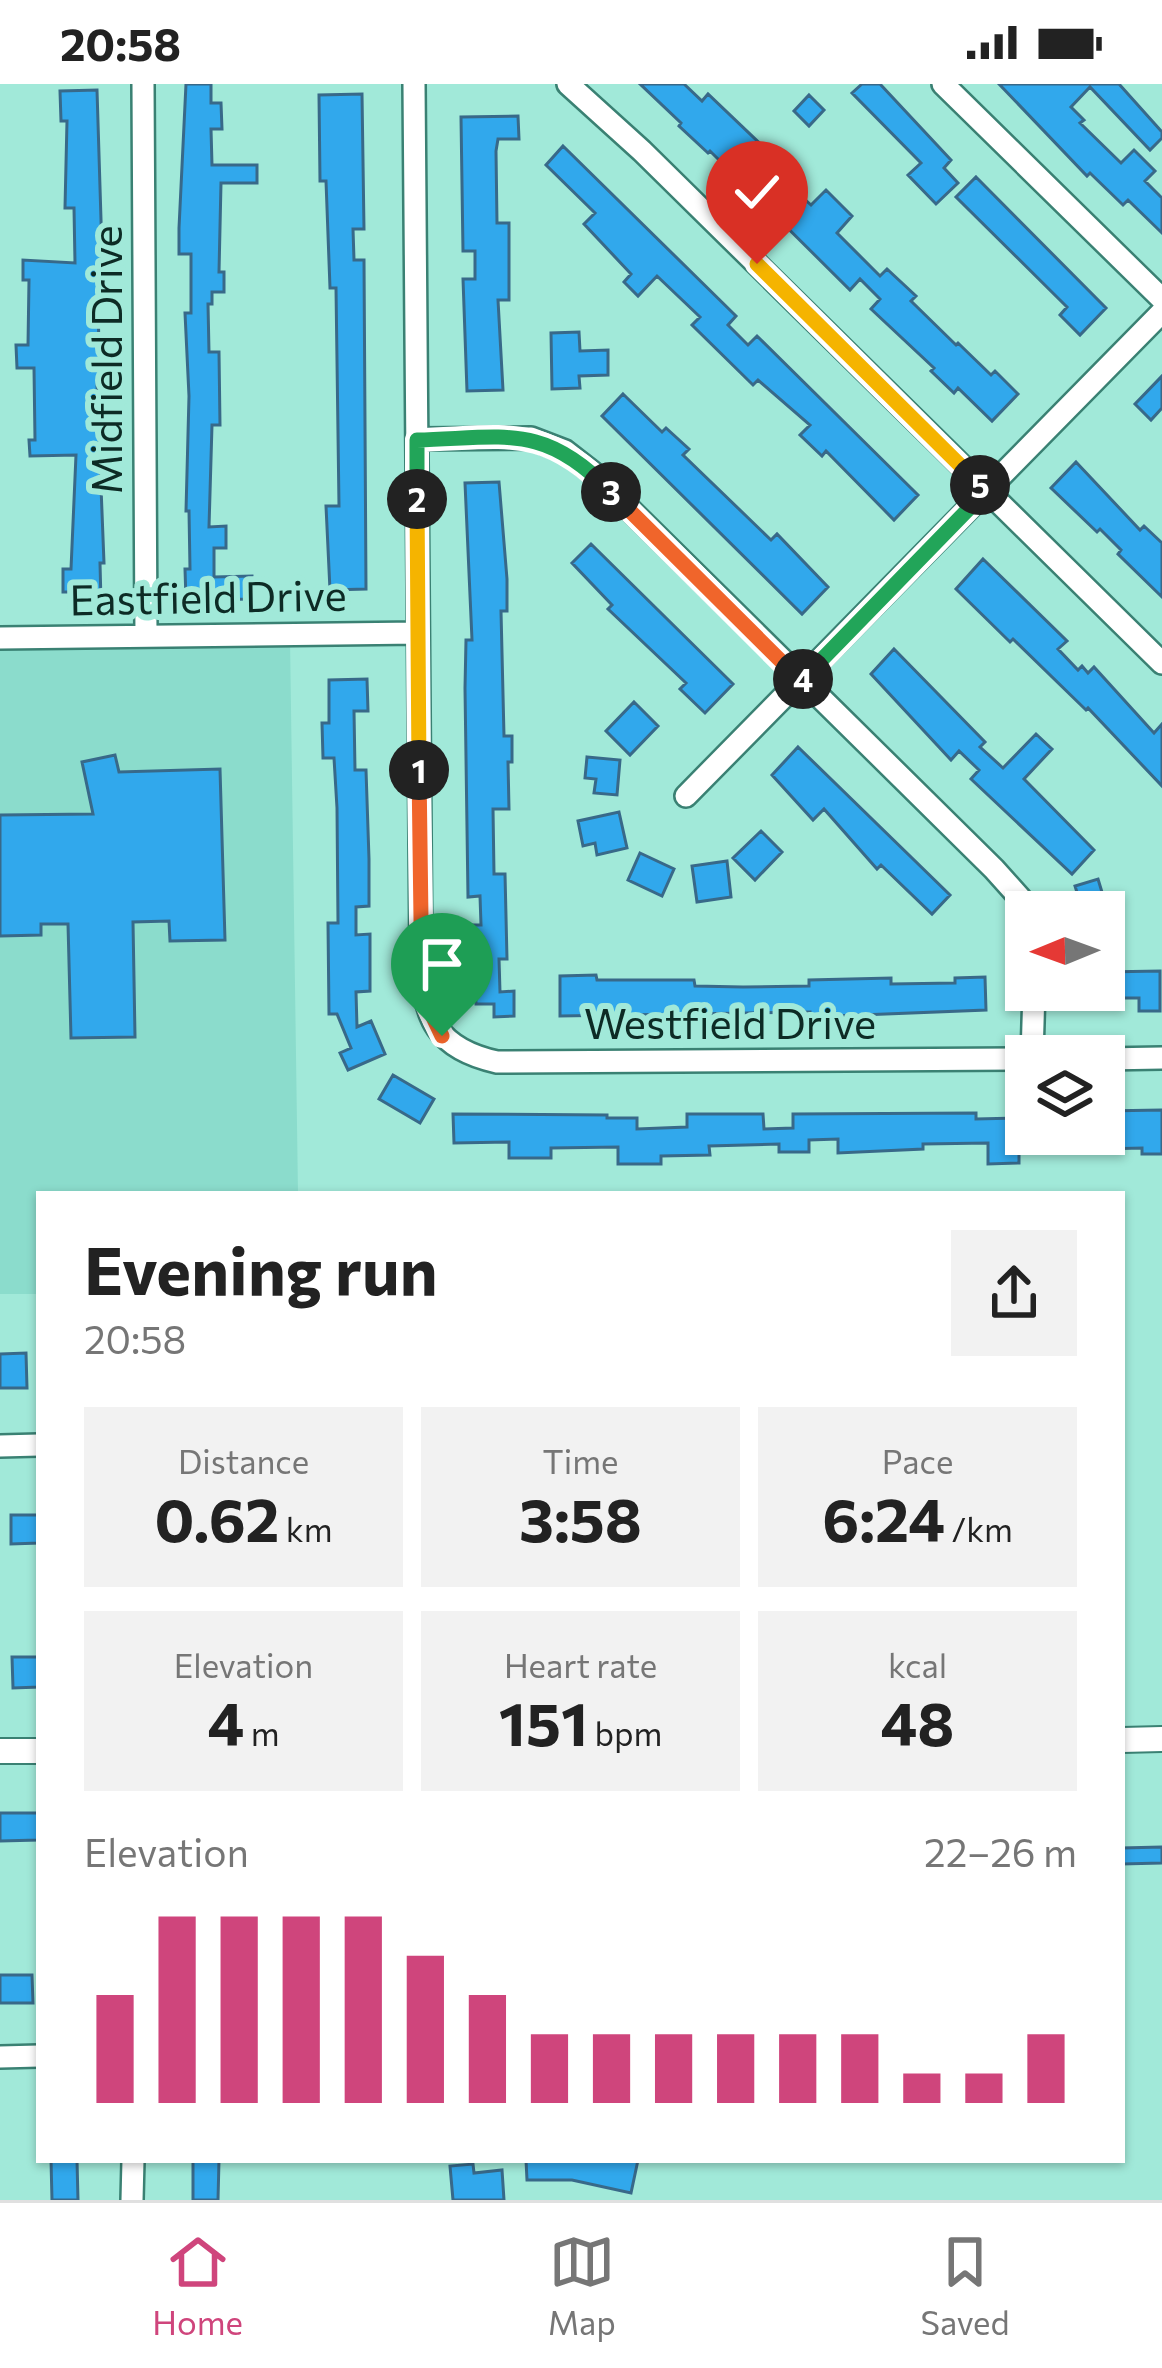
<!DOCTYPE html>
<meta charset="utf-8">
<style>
body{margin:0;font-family:Commissioner,sans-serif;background:#f2f2f2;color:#222;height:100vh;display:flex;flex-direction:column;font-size:45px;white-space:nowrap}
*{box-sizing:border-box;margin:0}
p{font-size:39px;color:#767676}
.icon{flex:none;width:66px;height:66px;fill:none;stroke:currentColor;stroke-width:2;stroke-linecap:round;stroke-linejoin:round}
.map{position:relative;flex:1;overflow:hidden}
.details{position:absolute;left:36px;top:1107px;width:1089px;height:972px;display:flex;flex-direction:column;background:#fff;border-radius:0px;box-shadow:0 3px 9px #0004}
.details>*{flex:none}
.needle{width:78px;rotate:269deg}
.controls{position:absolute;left:1005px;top:807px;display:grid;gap:24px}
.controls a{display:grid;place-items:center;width:120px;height:120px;border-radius:0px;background:#fff;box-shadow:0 3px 9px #0004;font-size:60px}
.pin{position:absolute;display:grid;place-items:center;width:102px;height:102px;color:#fff;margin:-123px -51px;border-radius:50% 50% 50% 0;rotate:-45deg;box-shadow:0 0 12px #0007}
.pin .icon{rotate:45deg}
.km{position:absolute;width:60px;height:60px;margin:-30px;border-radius:50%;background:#222;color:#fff;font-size:33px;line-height:60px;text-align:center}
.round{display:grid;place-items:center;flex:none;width:126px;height:126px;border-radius:0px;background:#f2f2f2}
.head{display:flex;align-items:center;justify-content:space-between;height:204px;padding:0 48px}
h1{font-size:66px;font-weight:700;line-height:90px}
.figures{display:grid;grid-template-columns:repeat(3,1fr);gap:18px;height:204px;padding:12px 48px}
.figures div{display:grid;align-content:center;border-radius:0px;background:#f2f2f2;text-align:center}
.figures b{font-size:60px;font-weight:700}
.figures small{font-size:33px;font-weight:400}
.figures p{font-size:33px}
.chart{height:336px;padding:24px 48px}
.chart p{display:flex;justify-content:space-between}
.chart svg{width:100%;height:216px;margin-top:12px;stroke:#cf457c;stroke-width:6}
.status{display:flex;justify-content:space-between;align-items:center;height:84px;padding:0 60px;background:#fff;direction:ltr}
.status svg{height:33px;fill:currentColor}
.menu{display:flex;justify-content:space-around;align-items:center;height:168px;border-top:3px solid #e0e0e0;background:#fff;font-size:33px;color:#767676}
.menu a{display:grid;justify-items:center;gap:6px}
.menu .active{color:#cf457c}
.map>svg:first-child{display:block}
</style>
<div class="status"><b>20:58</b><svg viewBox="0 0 49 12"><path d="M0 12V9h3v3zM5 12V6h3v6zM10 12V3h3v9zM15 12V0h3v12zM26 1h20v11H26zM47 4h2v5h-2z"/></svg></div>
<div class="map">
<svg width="1162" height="2116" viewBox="0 0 1162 2116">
<rect width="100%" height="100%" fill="#a1e9d9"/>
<path fill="#8bdccc" d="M 290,555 L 298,1110 L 39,1110 L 39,1210 L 0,1210 L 0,559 Z"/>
<path fill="#31a8ec" stroke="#386989" stroke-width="3" d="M 186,0 L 211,0 L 211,19 L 221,19 L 222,45 L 211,45 L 212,81 L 257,81 L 257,99 L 221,99 L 219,188 L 224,188 L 224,208 L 212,208 L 212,220 L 208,220 L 209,268 L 219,268 L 220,341 L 212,341 L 209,443 L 226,442 L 226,464 L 214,464 L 214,493 L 252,492 L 253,515 L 186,516 L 185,485 L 190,485 L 189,427 L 186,427 L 189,312 L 185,229 L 191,229 L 191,170 L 179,170 L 179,144 Z
M 640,0 L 684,0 L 702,17 L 708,10 L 771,70 L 764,78 L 811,121 L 826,106 L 852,132 L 837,149 L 880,192 L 887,185 L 916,212 L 911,217 L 956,261 L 958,259 L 991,291 L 995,287 L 1018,310 L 992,337 L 958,304 L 954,309 L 931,287 L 934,284 L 871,225 L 880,215 L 860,195 L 850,206 L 710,67 L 708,69 L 679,42 L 681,39 Z
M 862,0 L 880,0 L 951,76 L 944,84 L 958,99 L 936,120 L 908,91 L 921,79 L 852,9 Z
M 999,0 L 1119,0 L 1162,48 L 1162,54 L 1150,66 L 1090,3 L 1071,23 L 1084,36 L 1080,39 L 1121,79 L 1134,66 L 1155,87 L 1145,97 L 1162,114 L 1162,149 L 1128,116 L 1123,121 L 1090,89 L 1087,92 Z
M 97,6 L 102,168 L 98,210 L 99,271 L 102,271 L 103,301 L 97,301 L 104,479 L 100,479 L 101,518 L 76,518 L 76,508 L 63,508 L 63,485 L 71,485 L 76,371 L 30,372 L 29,356 L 35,356 L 34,284 L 17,284 L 16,261 L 28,261 L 29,196 L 23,196 L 23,176 L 75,179 L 74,124 L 65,124 L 67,37 L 61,37 L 60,7 Z
M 362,10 L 364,145 L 353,145 L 354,176 L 364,176 L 366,505 L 330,506 L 326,422 L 339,422 L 336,204 L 330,204 L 326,97 L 320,97 L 319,11 Z
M 809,11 L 824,26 L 809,42 L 794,27 Z
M 518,32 L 519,55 L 498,55 L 496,67 L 497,139 L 509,139 L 509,216 L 498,216 L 503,306 L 467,307 L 463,195 L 475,195 L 475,167 L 463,167 L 461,33 Z
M 563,62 L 736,232 L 728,241 L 748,261 L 757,252 L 918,411 L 894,436 L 826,367 L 822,372 L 800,351 L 810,341 L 758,296 L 753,301 L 692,241 L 700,233 L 657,192 L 638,212 L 624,198 L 631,190 L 584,140 L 595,129 L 546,81 Z
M 976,93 L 1106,224 L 1080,251 L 1060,231 L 1067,223 L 956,113 Z
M 579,248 L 580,267 L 608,266 L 608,291 L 579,292 L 580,304 L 552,305 L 551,249 Z
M 1162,292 L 1162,324 L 1151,336 L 1135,320 Z
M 623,310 L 662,348 L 666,344 L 689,365 L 683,371 L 771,456 L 777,450 L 828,503 L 802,530 L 602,332 Z
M 1076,378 L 1140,446 L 1144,442 L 1162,459 L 1162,513 L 1118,470 L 1121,466 L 1100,445 L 1097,448 L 1051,404 Z
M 499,398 L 507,495 L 507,527 L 501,527 L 504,652 L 512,652 L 512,678 L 508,678 L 509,725 L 493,725 L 494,790 L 505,790 L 507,875 L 499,875 L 500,908 L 514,907 L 514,932 L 494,933 L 494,920 L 476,920 L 472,841 L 481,841 L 480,812 L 468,813 L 465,604 L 466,556 L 472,556 L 465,399 Z
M 591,460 L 733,600 L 705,629 L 680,605 L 686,599 L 608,525 L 612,521 L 572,479 Z
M 983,475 L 1067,557 L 1058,565 L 1078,586 L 1082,582 L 1088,589 L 1094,583 L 1154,649 L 1162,640 L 1162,702 L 1088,624 L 1086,626 L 1013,555 L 1010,558 L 956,505 Z
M 894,565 L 985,658 L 980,663 L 1003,684 L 1036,650 L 1052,665 L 1024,695 L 1094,766 L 1072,790 L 971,695 L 979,686 L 959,667 L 951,676 L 871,590 Z
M 367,595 L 368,627 L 354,627 L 355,686 L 366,686 L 369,775 L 369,822 L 356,823 L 356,851 L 370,850 L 370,907 L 356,908 L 357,943 L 371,937 L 385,970 L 348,986 L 340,969 L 351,964 L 337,930 L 329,930 L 328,839 L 338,839 L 337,724 L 334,674 L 323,674 L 322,639 L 329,639 L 329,596 Z
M 634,618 L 658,642 L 630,671 L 606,647 Z
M 798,663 L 950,811 L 932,830 L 881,781 L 877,785 L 824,725 L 813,736 L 772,691 Z
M 115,671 L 119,688 L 220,685 L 225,856 L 170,857 L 169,837 L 133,838 L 135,953 L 71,954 L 68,840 L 41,840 L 41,851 L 0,852 L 0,731 L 93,730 L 82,678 Z
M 587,673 L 620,676 L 617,711 L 594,709 L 596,695 L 585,694 Z
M 619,728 L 627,764 L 597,771 L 595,759 L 583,762 L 578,737 Z
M 761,747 L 782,768 L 755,796 L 733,774 Z
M 640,769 L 674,785 L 662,812 L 628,796 Z
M 727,777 L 731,813 L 697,818 L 692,782 Z
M 1098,795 L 1108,828 L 1083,828 L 1075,802 Z
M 1160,887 L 1160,927 L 1139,927 L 1139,914 L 1110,914 L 1110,921 L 1078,922 L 1078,906 L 1104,906 L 1104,888 Z
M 596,891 L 597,896 L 694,896 L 695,902 L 743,903 L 809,902 L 809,896 L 891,894 L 891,900 L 955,899 L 955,894 L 985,893 L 986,926 L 810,933 L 810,928 L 560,932 L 560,892 Z
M 393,991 L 434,1015 L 420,1039 L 379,1015 Z
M 1162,1026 L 1162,1070 L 1142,1070 L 1142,1064 L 1019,1067 L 1019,1079 L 988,1080 L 988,1059 L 923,1060 L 923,1065 L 838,1069 L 838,1055 L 809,1056 L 809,1068 L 779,1068 L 779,1060 L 709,1062 L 710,1071 L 661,1072 L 661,1080 L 618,1080 L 618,1063 L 551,1064 L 551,1074 L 509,1074 L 509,1058 L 454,1059 L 453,1030 L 607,1031 L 607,1034 L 637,1034 L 637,1045 L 687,1043 L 687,1030 L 763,1030 L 764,1045 L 793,1044 L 793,1030 L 976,1029 L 976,1035 L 1018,1034 L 1019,1050 L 1104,1050 L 1104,1027 Z
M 26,1269 L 27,1304 L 0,1304 L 0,1270 Z
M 11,1431 L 39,1431 L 39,1459 L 11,1460 Z
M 12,1573 L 39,1573 L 39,1603 L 13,1604 Z
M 0,1729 L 38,1729 L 38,1756 L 0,1757 Z
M 1162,1763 L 1162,1779 L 1122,1780 L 1122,1764 Z
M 0,1891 L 32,1891 L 33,1919 L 0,1919 Z
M 51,2076 L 77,2076 L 78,2116 L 52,2116 Z
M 193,2076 L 219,2076 L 218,2116 L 193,2116 Z
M 526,2076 L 638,2076 L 631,2109 L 572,2096 L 527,2096 Z
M 473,2080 L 474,2089 L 502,2086 L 504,2116 L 453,2116 L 450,2082 Z"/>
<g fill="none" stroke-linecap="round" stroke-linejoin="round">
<defs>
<path id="minor" d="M 143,0 L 146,552
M 414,0 L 421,877 C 423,935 438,965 497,978 L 1026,975
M 568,0 L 642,67 L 1162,579
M 943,0 L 1162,215
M 417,355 L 531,354 L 565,367 L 592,388 L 994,785 L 1020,814 L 1026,829
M 0,554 L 418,549
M 686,712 L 1162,228
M 1032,972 L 1034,906
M 1104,975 L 1162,974
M 0,1362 L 39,1361
M 0,1973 L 39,1972
M 132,2116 L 133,2076"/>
<path id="tertiary" d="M 1122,1656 L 1162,1655
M 0,1667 L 39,1667"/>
</defs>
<use href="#minor" stroke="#3a8173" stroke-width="26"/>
<use href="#tertiary" stroke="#3a8173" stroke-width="28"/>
<use href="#minor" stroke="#fff" stroke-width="21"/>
<use href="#tertiary" stroke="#fff" stroke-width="24"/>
</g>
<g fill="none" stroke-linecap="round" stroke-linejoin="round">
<defs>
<path id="split-1" d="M 419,686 L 422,910 L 442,952"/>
<path id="split-2" d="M 417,415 L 419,686"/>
<path id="split-3" d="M 417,415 L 417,356 C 505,354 544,338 611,408"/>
<path id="split-4" d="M 611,408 L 801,597 L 803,595"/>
<path id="split-5" d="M 803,595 L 986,407 L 980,401"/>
<path id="split-6" d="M 757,180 L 980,401"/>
</defs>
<use href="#split-1" stroke="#fff" stroke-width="24"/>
<use href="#split-2" stroke="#fff" stroke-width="24"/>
<use href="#split-3" stroke="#fff" stroke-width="24"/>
<use href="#split-4" stroke="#fff" stroke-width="24"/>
<use href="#split-5" stroke="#fff" stroke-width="24"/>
<use href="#split-6" stroke="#fff" stroke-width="24"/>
<use href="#split-1" stroke="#f0652b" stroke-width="15"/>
<use href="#split-2" stroke="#f5b400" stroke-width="15"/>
<use href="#split-3" stroke="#22a559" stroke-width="15"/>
<use href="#split-4" stroke="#f0652b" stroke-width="15"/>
<use href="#split-5" stroke="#22a559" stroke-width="15"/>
<use href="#split-6" stroke="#f5b400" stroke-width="15"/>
</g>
<g text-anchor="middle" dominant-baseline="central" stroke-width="12" stroke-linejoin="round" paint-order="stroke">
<g font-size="42" fill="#0d2b25" stroke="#a1e9d9">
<text transform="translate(105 276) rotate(-90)">Midfield Drive</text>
<text transform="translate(208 512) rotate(-1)">Eastfield Drive</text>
<text x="730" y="938">Westfield Drive</text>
</g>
</g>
</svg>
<div class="controls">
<a><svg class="needle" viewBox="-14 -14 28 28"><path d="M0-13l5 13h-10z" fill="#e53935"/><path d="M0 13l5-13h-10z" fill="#767676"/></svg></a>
<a><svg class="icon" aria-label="layers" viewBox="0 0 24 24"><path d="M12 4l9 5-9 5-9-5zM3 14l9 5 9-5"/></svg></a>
</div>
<div class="pin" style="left:442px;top:952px;background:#1e9e55"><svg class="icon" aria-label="arrive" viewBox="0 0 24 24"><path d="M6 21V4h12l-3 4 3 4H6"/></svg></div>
<div class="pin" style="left:757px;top:180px;background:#d93025"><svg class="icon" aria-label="check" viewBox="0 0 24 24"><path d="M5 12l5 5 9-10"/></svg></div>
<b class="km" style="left:419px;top:686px">1</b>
<b class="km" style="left:417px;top:415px">2</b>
<b class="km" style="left:611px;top:408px">3</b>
<b class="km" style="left:803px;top:595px">4</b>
<b class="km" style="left:980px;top:401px">5</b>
<section class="details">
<div class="head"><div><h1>Evening run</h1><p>20:58</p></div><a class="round"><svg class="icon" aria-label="share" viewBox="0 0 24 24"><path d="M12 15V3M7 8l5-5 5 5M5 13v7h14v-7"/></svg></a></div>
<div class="figures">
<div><p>Distance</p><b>0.62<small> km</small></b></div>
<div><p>Time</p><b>3:58</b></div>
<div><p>Pace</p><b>6:24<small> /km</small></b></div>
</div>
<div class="figures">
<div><p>Elevation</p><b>4<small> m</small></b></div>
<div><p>Heart rate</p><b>151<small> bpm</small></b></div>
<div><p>kcal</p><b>48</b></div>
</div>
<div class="chart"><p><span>Elevation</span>22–26 m</p>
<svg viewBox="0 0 160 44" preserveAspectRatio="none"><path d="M5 44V22M15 44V6M25 44V6M35 44V6M45 44V6M55 44V14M65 44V22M75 44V30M85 44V30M95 44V30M105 44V30M115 44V30M125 44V30M135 44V38M145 44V38M155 44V30"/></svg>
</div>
</section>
</div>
<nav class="menu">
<a class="active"><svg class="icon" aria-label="home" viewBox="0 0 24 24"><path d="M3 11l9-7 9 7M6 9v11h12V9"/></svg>Home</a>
<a><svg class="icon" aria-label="map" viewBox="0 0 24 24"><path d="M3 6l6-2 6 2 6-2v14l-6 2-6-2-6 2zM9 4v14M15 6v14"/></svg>Map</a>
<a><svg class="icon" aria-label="saved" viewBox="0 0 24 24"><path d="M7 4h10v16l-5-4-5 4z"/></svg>Saved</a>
</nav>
